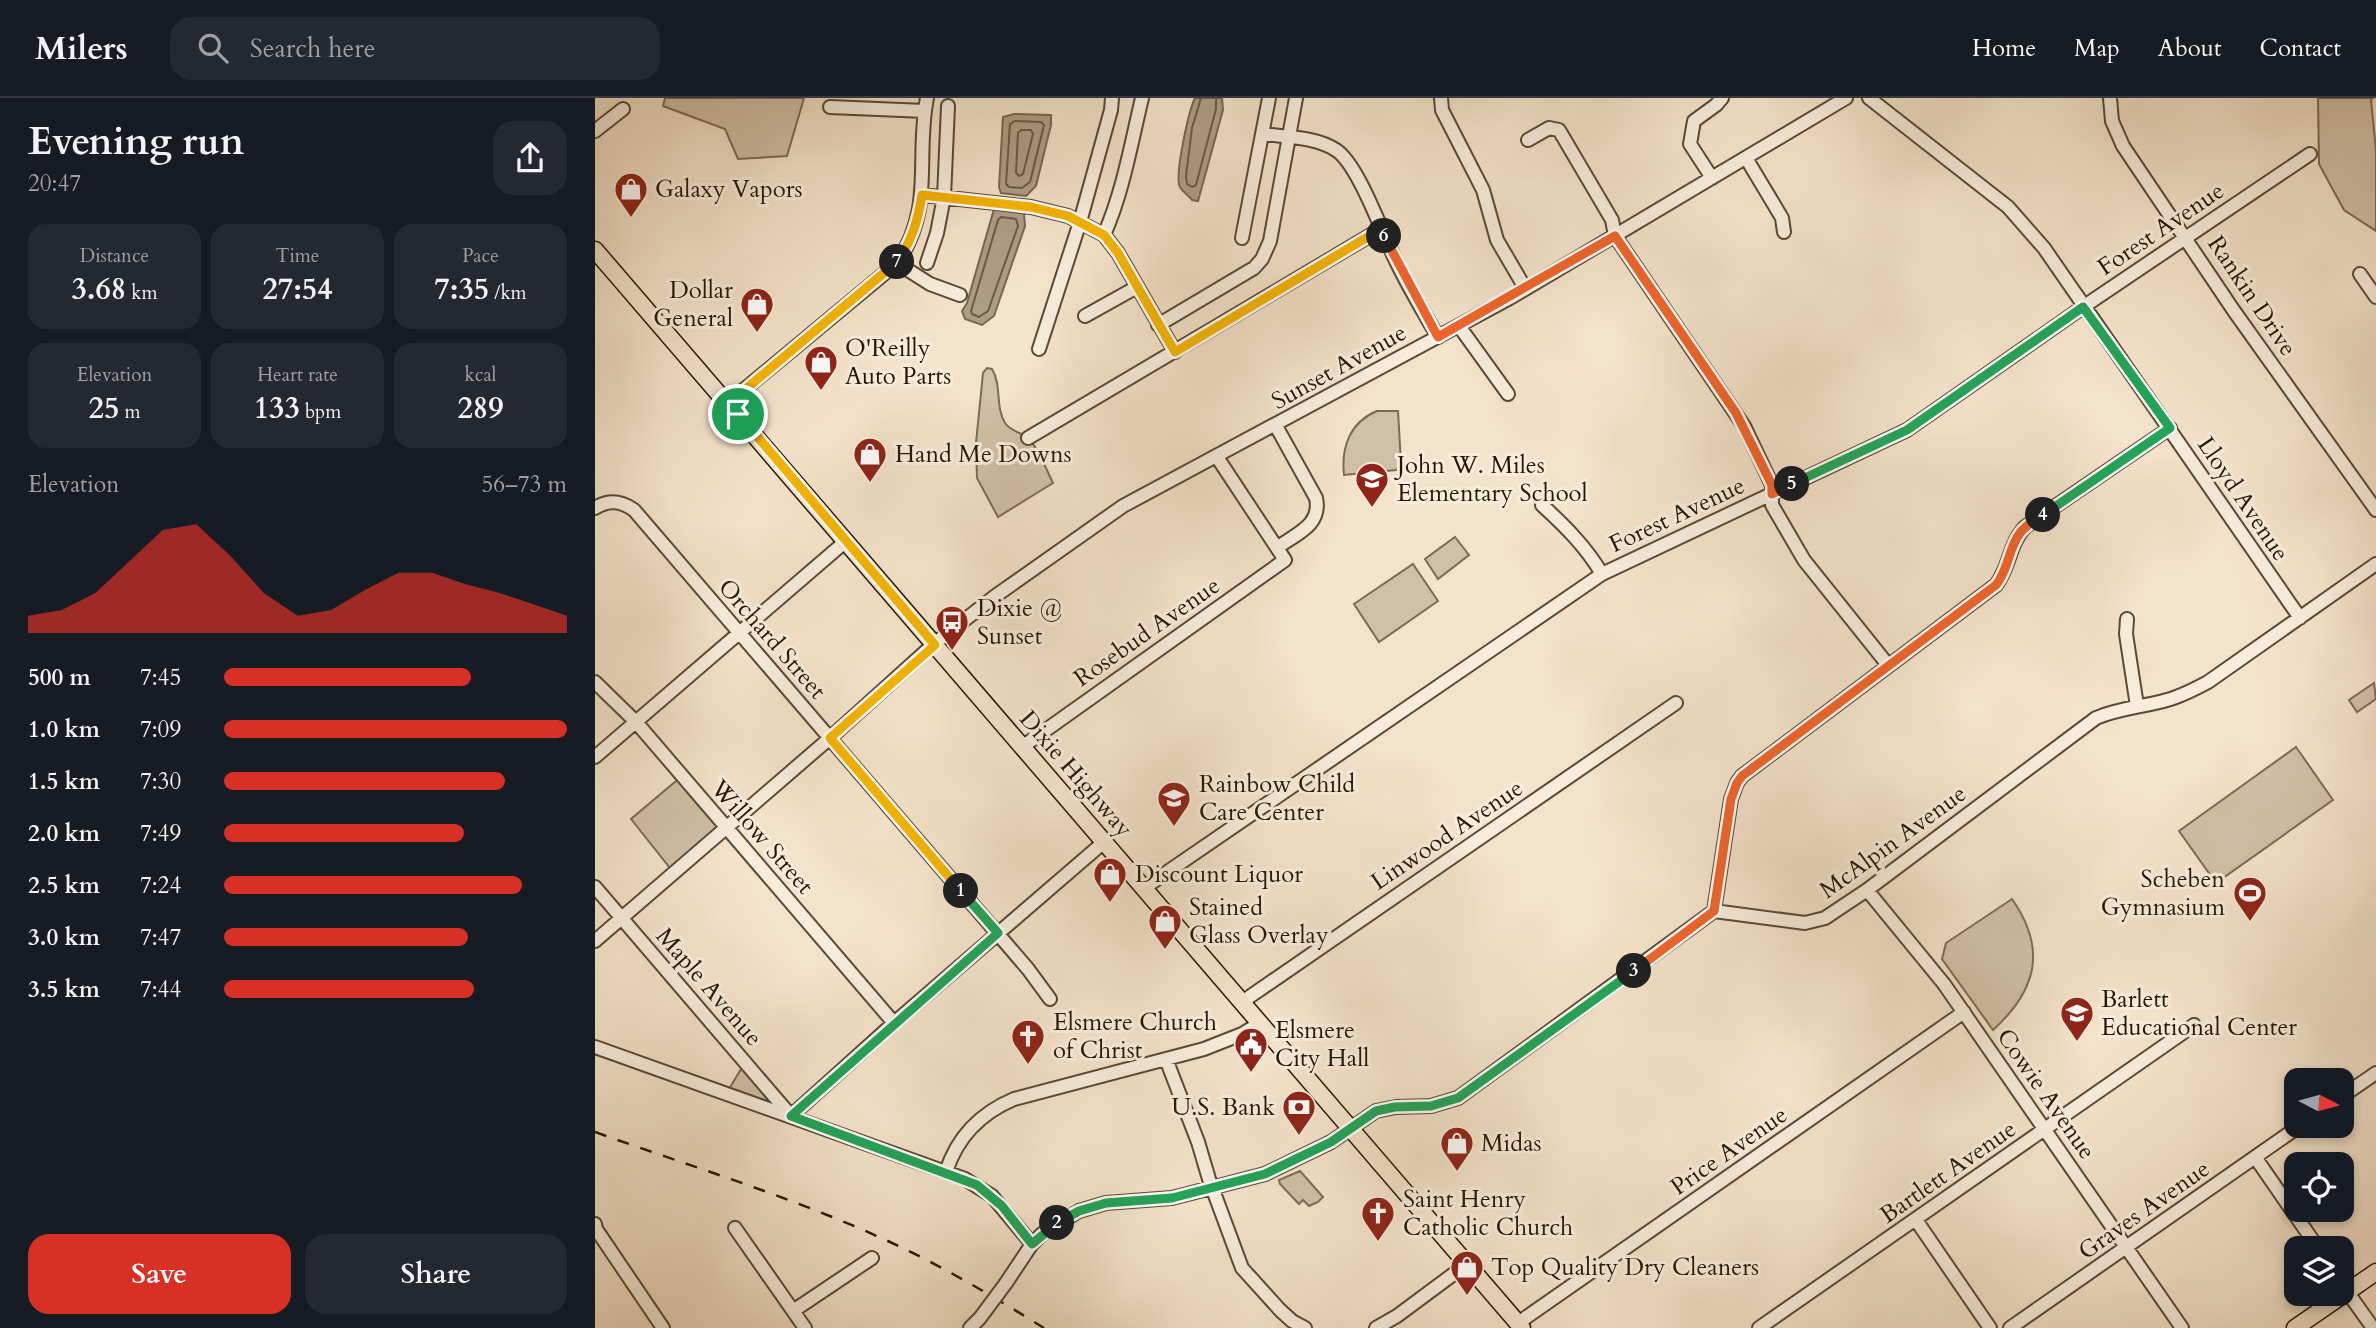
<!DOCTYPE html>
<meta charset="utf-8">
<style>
body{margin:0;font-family:Cardo,serif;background:#242831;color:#f1f3f6;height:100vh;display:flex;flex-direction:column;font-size:26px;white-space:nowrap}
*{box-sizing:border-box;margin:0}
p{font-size:23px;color:#9ea1a6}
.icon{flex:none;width:38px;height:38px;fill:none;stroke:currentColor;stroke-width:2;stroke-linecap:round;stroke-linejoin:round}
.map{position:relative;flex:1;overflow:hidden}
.drawer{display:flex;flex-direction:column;background:#171b24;width:595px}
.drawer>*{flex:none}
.needle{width:46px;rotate:96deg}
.fabs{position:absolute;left:1689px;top:970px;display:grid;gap:14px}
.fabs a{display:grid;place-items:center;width:70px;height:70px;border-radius:14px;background:#171b24;box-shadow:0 4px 10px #0003;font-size:35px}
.pin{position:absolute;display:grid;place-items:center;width:60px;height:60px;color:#fff;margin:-30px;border:4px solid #fff;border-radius:50%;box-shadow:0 2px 7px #0007}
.km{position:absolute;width:35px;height:35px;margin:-18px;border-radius:50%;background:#222;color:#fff;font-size:19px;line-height:35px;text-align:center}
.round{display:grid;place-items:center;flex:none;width:74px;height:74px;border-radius:21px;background:#242831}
.head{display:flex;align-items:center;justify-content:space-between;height:119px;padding:0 28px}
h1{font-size:38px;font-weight:800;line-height:52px}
.stats{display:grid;grid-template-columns:repeat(3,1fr);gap:10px;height:119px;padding:7px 28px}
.stats div{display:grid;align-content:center;border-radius:18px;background:#242831;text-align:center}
.stats b{font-size:30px;font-weight:800}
.stats small{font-size:19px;font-weight:400}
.stats p{font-size:19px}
.chart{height:196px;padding:14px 28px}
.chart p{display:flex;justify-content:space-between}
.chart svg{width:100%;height:126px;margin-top:7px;fill:#d93025;opacity:.7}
.primary-button{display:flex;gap:14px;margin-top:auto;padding:14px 28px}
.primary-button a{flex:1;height:80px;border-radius:21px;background:#d93025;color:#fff;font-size:28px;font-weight:800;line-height:80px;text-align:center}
.primary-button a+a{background:#242831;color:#f1f3f6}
ul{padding:0 28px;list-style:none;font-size:23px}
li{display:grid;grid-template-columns:112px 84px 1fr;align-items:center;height:52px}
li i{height:18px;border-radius:9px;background:#d93025}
header{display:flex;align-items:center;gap:42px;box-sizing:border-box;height:98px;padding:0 35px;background:#171b24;border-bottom:2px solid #363941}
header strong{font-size:33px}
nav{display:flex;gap:38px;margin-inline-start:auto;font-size:24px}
.search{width:490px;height:63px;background:#242831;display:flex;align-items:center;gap:18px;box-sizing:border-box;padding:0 24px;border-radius:21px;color:#9ea1a6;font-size:26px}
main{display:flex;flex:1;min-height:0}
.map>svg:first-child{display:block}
</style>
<header>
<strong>Milers</strong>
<div class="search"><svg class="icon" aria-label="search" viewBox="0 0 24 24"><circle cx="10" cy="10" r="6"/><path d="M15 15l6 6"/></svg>Search here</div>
<nav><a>Home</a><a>Map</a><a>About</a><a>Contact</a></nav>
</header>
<main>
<section class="drawer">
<div class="head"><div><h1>Evening run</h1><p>20:47</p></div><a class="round"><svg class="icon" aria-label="share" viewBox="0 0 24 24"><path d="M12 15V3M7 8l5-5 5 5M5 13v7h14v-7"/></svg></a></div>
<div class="stats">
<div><p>Distance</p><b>3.68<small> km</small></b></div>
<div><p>Time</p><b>27:54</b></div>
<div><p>Pace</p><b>7:35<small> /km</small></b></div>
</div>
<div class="stats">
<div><p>Elevation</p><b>25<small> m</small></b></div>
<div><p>Heart rate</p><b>133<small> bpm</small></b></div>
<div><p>kcal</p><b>289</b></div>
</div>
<div class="chart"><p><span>Elevation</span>56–73 m</p>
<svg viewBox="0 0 160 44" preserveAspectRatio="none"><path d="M0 44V38L10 36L20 30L30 19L40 8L50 6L60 17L70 30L80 38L90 36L100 29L110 23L120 23L130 27L140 30L150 34L160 38V44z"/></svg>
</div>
<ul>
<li><b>500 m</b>7:45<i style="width:72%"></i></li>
<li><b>1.0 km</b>7:09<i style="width:100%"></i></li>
<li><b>1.5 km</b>7:30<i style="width:82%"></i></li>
<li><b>2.0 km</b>7:49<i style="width:70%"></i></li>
<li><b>2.5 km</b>7:24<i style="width:87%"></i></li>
<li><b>3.0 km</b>7:47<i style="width:71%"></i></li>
<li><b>3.5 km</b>7:44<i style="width:73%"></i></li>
</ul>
<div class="primary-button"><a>Save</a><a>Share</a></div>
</section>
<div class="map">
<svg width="1781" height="1230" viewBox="0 0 1781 1230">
<rect width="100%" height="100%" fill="#f4e3cb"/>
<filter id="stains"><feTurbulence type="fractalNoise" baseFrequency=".00286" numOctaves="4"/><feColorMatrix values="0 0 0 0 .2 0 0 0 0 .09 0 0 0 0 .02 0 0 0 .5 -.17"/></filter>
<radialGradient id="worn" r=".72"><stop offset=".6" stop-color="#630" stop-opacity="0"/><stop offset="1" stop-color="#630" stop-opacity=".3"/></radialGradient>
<path fill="#d1c0a8" stroke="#7c6b54" stroke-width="2" d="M 70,0 L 209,0 L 192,58 L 143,61 L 130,31 L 68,8 Z
M 1723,0 L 1778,0 L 1776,2 L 1781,52 L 1781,133 L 1749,112 L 1724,66 Z
M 392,270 L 397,271 C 407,287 400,309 410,325 C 416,334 427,334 434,341 C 443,350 452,373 458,385 L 403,419 L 382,380 L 381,345 L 388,275 Z
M 782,313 L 803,313 L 806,365 L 801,372 L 749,377 C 746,349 755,324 782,313 Z
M 860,439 L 874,457 L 843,481 L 830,461 Z
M 818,466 L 843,503 L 784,544 L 759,506 Z
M 1779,585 L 1781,601 L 1762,614 L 1754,602 Z
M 1701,649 L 1738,702 L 1621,785 L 1584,733 Z
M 87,678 L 131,730 L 79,775 L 36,721 Z
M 1417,801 C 1452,851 1442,892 1398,932 L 1347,861 L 1351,845 Z
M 149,966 L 176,1003 L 174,1004 L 134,991 Z
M 705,1073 L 728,1099 L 723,1104 L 714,1108 L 708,1102 L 704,1106 L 685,1086 L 684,1082 Z"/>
<path fill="#ae9d86" stroke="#786750" stroke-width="2" d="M 600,0 L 627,0 L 628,12 L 603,103 L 597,102 C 594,98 588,94 585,89 C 579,78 594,12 600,0 Z
M 419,16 L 456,17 L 456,27 L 441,88 L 431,98 L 406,95 L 404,89 L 408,19 Z
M 399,111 L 429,115 L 430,128 L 399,218 L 387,227 L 370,221 L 367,213 L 372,205 Z"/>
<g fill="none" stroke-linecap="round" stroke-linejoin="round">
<path stroke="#6a5a43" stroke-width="2" d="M 606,0 L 597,30 L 591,78 L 592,86 L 597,89 L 601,87 L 621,11 L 621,0
M 420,23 L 446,24 L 449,27 L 435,84 L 427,90 L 414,89 L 411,86 L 415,26 Z
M 426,32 L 436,32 L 438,36 L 428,76 L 424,78 L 421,75 L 423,35 Z
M 406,119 L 421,121 L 423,128 L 393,213 L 384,219 L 377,216 L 376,213 L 403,122 Z"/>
<defs>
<path id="minor" d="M 846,0 L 847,12 L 888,92 L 902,142 L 930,190
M 1274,0 L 1413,109 L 1449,150 L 1705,520
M 1515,0 L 1517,23 L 1528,48 L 1639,213 L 1781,412
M 235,9 L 330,13
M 0,33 L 28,11
M 668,36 C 691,39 721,39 741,52 C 764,67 788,138 802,165 C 814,190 829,215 843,239
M 933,42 L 954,30 L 964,32 L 1017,122 L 1020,138 L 1149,328 L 1177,387 L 1177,407 L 1209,462 L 1293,567
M 1151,60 L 1187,120 L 1189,134
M 1117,80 L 1095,46 L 1099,23 L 1121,7 L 1127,0
M 327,97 L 436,109 L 473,118 L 509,137 L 523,155 L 580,254
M 509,137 C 528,94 536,46 547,0
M 647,140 L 674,0
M 302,165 L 335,186 L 365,197
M 332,165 L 342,135 L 349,99 L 353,8
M 1765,176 L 1781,199
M 490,218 L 542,189
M 563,227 L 659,170 L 667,161 L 675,143 L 701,0
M 864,228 L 913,296
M 444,251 L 485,124 L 516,12 L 517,0
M 133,305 L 302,165 C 340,109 320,61 332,0
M 681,328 L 721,400 C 727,428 700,436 682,450
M 433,340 L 786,131
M 947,407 C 970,428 991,449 1007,476
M 0,410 C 14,401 26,403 39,412 L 433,871 L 455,901
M 1532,521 L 1531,536 L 1542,608
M 0,584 L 41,624 L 299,925
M 427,649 L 690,462 L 622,359
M 0,659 L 251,443
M 0,789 L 196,1018 L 299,925 L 509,744
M 549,790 L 1007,476 L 1312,332 L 1488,209 L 1715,56
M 1272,792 L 1349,886 L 1587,1230
M 1119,813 L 1136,701 L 1142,685 L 1147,678 L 1401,487 C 1415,469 1414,446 1430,429 L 1575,330
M 0,843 L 235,640 L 339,546 L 399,499 L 528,408 L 915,200 L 1251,0
M 647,904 L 1081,605
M 0,949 L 370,1081 L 397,1098 L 437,1146
M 571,961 L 603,1044 L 614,1081 L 647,1170 L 685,1212 L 697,1223 L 710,1230
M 1746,999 L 1781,975
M 1660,1059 L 1723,1150
M 351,1074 C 362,1039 386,1015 419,1001 L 609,951 L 647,936 L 665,925
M 1321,1122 L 1395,1230
M 0,1126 L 1,1131 L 68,1230
M 140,1130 L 210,1230
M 411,1185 L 437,1146 L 447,1136 L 484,1113 L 511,1105 L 577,1100 L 670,1076 L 736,1044 L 781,1013 L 801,1009 L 836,1008 L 863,1000 L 1119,813 L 1210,825 L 1230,820 L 1272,792 L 1501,620 C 1524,610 1548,609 1572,602 C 1587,598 1600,591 1613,584 L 1781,466
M 1746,1185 L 1778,1230
M 198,1213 L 277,1160
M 923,1225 L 1369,914
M 375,1230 L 385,1220
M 781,1230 L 802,1218 L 872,1166
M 1164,1230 L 1599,927
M 1415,1230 L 1706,1027"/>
<path id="major" d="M 0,152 L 927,1230
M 1700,1230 L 1781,1174"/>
</defs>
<use href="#minor" stroke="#5a4933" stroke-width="16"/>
<use href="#major" stroke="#271600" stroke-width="19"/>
<use href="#minor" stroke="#f8eddd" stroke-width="12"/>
<use href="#major" stroke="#f4e3cb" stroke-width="16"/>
<path stroke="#271600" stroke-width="2.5" stroke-dasharray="12 12" stroke-linecap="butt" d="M 0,1034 C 98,1069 200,1100 295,1144 C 349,1169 399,1199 449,1230"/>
<defs>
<path id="minor-bridge" d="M 385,1220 L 411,1185"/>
</defs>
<use href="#minor-bridge" stroke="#5a4933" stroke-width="16" stroke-linecap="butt"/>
<use href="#minor-bridge" stroke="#f8eddd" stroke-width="12"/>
</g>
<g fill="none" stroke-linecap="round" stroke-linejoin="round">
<defs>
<path id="split-1" d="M 143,316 L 340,547 L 235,640 L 366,793"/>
<path id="split-2" d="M 366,793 L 403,835 L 196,1018 L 382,1087 L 407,1108 L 437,1146 L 462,1125"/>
<path id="split-3" d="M 462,1125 L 484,1113 L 511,1105 L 577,1100 L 670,1076 L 736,1044 L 781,1013 L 800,1009 L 836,1008 L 863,1000 L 1039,873"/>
<path id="split-4" d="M 1039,873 L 1119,813 L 1136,701 L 1142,685 L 1147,678 L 1401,487 C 1414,471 1413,451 1425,435 C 1431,427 1440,422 1448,417"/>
<path id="split-5" d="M 1197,386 L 1312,332 L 1488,209 L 1575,330 L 1448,417"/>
<path id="split-6" d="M 789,138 L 843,239 L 1020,138 L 1141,315 L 1177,387 L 1177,396 L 1197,386"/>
<path id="split-7" d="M 302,164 C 317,143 323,122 327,97 L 436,109 L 473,118 L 509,137 L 523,155 L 580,254 L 786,131 L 789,138"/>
<path id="split-8" d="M 143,316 L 134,305 L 302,164"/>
</defs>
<use href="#split-1" stroke="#fff" stroke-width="14"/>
<use href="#split-2" stroke="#fff" stroke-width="14"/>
<use href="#split-3" stroke="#fff" stroke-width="14"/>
<use href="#split-4" stroke="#fff" stroke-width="14"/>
<use href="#split-5" stroke="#fff" stroke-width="14"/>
<use href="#split-6" stroke="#fff" stroke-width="14"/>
<use href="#split-7" stroke="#fff" stroke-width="14"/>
<use href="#split-8" stroke="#fff" stroke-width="14"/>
<use href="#split-1" stroke="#f5b400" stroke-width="9"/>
<use href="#split-2" stroke="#22a559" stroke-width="9"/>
<use href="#split-3" stroke="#22a559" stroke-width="9"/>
<use href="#split-4" stroke="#f0652b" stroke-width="9"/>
<use href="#split-5" stroke="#22a559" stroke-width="9"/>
<use href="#split-6" stroke="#f0652b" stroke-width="9"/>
<use href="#split-7" stroke="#f5b400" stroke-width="9"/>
<use href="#split-8" stroke="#f5b400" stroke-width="9"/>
</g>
<defs>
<symbol id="shop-pin" viewBox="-11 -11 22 30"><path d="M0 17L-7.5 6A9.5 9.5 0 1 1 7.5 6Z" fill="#8f2418" stroke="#f8eddd"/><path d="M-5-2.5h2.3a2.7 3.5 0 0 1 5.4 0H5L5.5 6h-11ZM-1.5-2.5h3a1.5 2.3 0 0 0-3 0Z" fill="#fff"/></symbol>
<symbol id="school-pin" viewBox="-11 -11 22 30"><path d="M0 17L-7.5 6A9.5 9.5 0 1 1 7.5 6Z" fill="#8f2418" stroke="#f8eddd"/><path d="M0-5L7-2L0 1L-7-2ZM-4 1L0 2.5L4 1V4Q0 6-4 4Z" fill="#fff"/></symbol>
<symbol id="bus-pin" viewBox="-11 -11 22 30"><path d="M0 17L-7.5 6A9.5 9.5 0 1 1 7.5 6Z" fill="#8f2418" stroke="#f8eddd"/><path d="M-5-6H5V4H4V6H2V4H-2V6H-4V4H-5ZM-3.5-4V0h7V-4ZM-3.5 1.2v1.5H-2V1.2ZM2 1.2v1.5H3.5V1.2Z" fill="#fff"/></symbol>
<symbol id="stadium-pin" viewBox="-11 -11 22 30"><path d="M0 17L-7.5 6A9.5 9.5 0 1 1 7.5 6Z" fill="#8f2418" stroke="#f8eddd"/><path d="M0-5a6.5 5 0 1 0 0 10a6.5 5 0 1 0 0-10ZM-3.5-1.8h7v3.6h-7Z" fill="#fff"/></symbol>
<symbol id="church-pin" viewBox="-11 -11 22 30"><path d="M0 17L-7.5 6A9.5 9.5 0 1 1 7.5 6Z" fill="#8f2418" stroke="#f8eddd"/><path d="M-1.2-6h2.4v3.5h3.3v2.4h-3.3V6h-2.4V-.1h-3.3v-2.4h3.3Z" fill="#fff"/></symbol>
<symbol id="civic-pin" viewBox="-11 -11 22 30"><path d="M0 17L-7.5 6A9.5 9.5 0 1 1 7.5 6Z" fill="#8f2418" stroke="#f8eddd"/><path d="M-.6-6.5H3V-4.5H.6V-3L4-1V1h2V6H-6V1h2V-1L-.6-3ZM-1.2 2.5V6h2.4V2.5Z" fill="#fff"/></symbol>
<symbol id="bank-pin" viewBox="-11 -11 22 30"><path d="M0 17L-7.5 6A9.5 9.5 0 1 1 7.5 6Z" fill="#8f2418" stroke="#f8eddd"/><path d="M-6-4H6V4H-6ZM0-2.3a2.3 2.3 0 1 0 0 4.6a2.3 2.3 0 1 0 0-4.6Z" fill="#fff"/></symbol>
</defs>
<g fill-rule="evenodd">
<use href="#shop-pin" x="17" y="72" width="38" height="52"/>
<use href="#shop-pin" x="143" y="187" width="38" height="52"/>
<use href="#shop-pin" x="207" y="245" width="38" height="52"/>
<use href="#shop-pin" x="256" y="337" width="38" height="52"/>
<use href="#school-pin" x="758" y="362" width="38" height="52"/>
<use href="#bus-pin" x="338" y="505" width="38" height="52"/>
<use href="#school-pin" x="560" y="681" width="38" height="52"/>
<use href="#shop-pin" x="496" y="757" width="38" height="52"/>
<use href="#stadium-pin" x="1636" y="776" width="38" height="52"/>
<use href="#shop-pin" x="551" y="804" width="38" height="52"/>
<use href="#school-pin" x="1463" y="896" width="38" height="52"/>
<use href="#church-pin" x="414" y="919" width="38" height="52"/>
<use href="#civic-pin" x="637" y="927" width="38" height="52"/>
<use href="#bank-pin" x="685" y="990" width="38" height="52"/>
<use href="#shop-pin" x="843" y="1026" width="38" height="52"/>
<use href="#church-pin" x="764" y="1096" width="38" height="52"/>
<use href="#shop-pin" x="853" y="1150" width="38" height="52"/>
</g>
<g text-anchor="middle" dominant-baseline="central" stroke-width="6" stroke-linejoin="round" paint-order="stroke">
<g font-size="24" fill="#271600" stroke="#f8eddd" text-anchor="start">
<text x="60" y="91">Galaxy Vapors</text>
<text x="138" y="192" text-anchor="end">Dollar<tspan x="138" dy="28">General</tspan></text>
<text x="250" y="250">O'Reilly<tspan x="250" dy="28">Auto Parts</tspan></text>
<text x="300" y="356">Hand Me Downs</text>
<text x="802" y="367">John W. Miles<tspan x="802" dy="28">Elementary School</tspan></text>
<text x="382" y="510">Dixie @<tspan x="382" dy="28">Sunset</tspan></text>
<text x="604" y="686">Rainbow Child<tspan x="604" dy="28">Care Center</tspan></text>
<text x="540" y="776">Discount Liquor</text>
<text x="1630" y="781" text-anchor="end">Scheben<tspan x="1630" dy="28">Gymnasium</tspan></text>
<text x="594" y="809">Stained<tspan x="594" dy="28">Glass Overlay</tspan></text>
<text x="1506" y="901">Barlett<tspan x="1506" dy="28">Educational Center</tspan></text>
<text x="458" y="924">Elsmere Church<tspan x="458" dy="28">of Christ</tspan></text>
<text x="680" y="932">Elsmere<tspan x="680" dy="28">City Hall</tspan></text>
<text x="680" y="1009" text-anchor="end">U.S. Bank</text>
<text x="886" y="1045">Midas</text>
<text x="808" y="1101">Saint Henry<tspan x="808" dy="28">Catholic Church</tspan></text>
<text x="896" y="1169">Top Quality Dry Cleaners</text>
</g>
<g font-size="24" fill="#271600" stroke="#f8eddd">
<text transform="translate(1566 131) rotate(-34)">Forest Avenue</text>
<text transform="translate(1657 198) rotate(56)">Rankin Drive</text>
<text transform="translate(744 269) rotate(-29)">Sunset Avenue</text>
<text transform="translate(1648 401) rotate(56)">Lloyd Avenue</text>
<text transform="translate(1082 417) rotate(-25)">Forest Avenue</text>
<text transform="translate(552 534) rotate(-35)">Rosebud Avenue</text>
<text transform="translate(177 541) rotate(49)">Orchard Street</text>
<text transform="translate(481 676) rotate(49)">Dixie Highway</text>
<text transform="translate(852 737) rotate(-34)">Linwood Avenue</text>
<text transform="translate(167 739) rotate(49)">Willow Street</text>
<text transform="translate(1298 744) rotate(-36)">McAlpin Avenue</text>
<text transform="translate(114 889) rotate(49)">Maple Avenue</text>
<text transform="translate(1451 996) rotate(55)">Cowie Avenue</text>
<text transform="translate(1134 1053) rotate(-35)">Price Avenue</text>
<text transform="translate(1353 1074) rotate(-35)">Bartlett Avenue</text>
<text transform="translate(1549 1112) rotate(-35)">Graves Avenue</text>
</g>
</g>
<rect width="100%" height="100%" filter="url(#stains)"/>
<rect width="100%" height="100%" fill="url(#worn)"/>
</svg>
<div class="fabs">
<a><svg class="needle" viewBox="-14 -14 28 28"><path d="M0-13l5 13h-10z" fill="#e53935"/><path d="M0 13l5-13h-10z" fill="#9ea1a6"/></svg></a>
<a><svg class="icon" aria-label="locate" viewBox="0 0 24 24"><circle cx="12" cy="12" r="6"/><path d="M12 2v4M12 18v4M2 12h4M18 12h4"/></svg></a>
<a><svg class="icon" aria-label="layers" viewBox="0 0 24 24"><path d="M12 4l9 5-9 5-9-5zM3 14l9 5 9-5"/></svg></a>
</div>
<div class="pin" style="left:143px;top:316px;background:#1e9e55"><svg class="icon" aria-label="arrive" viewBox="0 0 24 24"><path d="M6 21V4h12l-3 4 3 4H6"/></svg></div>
<b class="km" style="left:366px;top:793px">1</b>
<b class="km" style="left:462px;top:1125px">2</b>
<b class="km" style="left:1039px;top:873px">3</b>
<b class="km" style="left:1448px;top:417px">4</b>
<b class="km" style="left:1197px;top:386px">5</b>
<b class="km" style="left:789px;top:138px">6</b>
<b class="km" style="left:302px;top:164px">7</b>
</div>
</main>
